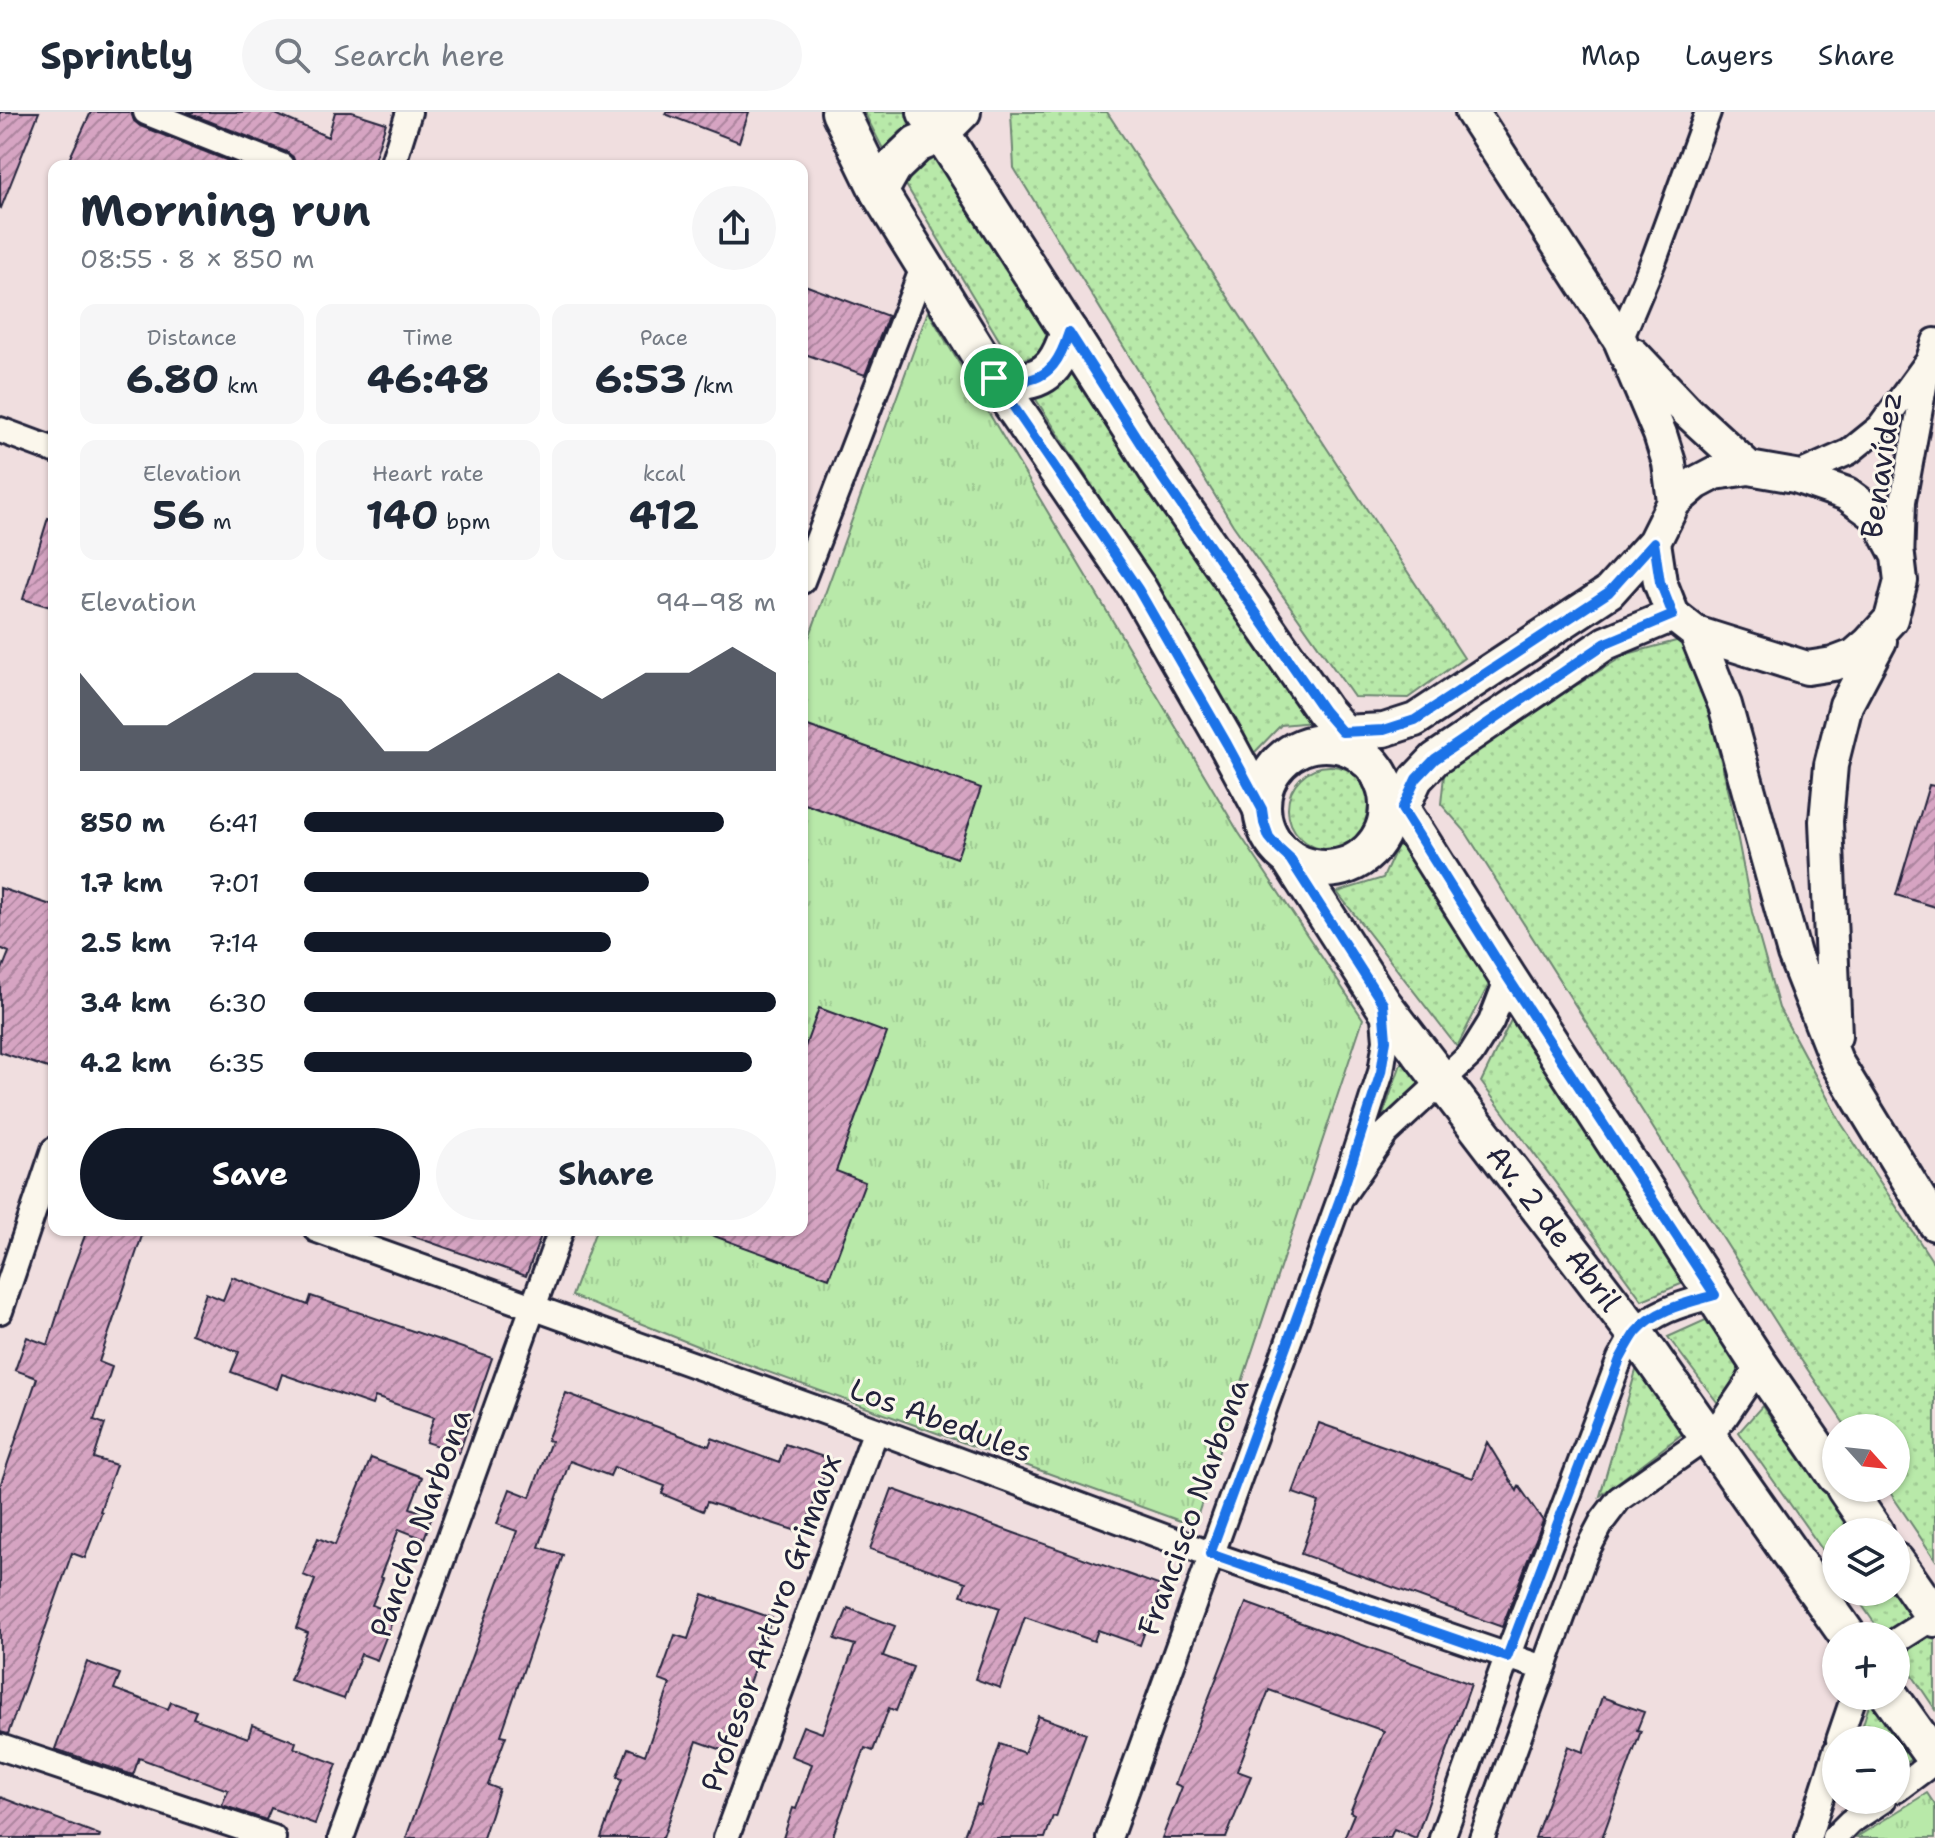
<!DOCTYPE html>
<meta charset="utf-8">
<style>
body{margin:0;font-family:"Shantell Sans",sans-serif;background:#f6f6f7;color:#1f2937;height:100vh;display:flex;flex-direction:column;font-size:30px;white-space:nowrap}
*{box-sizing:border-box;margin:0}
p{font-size:26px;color:#747a83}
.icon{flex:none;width:44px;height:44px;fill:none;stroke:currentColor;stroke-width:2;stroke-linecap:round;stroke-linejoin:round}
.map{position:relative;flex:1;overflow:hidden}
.drawer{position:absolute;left:48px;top:48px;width:760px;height:1076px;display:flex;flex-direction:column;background:#fff;border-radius:16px;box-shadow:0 2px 6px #0004}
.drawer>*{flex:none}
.needle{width:52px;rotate:117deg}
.controls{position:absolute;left:1822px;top:1302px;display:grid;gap:16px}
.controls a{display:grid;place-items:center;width:88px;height:88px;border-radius:50%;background:#fff;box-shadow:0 2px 6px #0004;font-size:40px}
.pin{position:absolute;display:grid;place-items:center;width:68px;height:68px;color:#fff;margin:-34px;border:4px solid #fff;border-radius:50%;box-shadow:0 2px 8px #0007}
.round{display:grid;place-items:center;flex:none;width:84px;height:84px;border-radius:42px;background:#f6f6f7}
.overview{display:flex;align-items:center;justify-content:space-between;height:136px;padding:0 32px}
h1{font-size:44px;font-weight:700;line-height:60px}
.stats{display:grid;grid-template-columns:repeat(3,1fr);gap:12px;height:136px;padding:8px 32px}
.stats div{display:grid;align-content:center;border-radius:16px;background:#f6f6f7;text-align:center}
.stats b{font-size:40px;font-weight:700}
.stats small{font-size:22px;font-weight:400}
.stats p{font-size:22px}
.chart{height:224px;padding:16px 32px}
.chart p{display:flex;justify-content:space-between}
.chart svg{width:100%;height:144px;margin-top:8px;fill:#111827;opacity:.7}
.cta{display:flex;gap:16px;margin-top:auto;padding:16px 32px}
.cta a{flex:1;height:92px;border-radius:48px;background:#111827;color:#fff;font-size:32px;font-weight:700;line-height:92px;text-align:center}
.cta a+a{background:#f6f6f7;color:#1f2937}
ul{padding:0 32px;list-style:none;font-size:26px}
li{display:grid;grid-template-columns:128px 96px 1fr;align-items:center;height:60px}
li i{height:20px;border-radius:10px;background:#111827}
header{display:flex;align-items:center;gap:48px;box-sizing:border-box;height:112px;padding:0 40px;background:#fff;border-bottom:2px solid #e0e1e3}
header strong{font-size:38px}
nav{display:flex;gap:44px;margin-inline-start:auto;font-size:28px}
.search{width:560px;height:72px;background:#f6f6f7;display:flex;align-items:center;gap:20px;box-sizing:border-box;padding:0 28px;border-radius:44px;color:#747a83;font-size:30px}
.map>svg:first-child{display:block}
</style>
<header>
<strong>Sprintly</strong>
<div class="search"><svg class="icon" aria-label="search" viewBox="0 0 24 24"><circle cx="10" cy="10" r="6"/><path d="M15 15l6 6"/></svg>Search here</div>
<nav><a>Map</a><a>Layers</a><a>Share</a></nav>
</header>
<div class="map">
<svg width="1935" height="1726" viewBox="0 0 1935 1726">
<defs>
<pattern id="grass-dots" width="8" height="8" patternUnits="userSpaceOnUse" patternTransform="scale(2)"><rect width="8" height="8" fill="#b8e9a9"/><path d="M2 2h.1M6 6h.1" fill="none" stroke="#9ec892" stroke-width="1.8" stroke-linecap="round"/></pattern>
<pattern id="park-tufts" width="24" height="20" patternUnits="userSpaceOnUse" patternTransform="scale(2)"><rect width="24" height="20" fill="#b8e9a9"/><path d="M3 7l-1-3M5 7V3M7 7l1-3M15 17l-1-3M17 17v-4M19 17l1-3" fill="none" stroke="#9ec892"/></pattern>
<pattern id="building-hatch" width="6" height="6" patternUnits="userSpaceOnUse" patternTransform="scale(2)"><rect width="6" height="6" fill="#d6a4c2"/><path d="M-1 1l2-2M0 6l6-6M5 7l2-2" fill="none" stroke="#ad859f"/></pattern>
</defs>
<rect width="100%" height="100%" fill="#f0dedf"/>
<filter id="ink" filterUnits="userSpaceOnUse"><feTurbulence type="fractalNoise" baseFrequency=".0125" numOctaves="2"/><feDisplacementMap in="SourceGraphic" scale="16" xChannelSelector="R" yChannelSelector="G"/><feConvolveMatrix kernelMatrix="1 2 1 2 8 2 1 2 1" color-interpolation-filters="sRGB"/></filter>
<g filter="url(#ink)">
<path fill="url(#grass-dots)" stroke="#6d8672" stroke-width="2" d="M 864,0 L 912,0 L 916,6 L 883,37 Z
M 1011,0 L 1107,0 L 1464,546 L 1408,586 L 1354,585 L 1233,413 L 1014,56 Z
M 941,46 L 1051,222 L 1040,242 L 1013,251 L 906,73 L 919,50 Z
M 1071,261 L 1314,610 L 1281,613 L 1254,641 L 1138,444 L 1035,286 Z
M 1680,528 L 1699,561 L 1729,681 L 1752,800 L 1779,896 L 1841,1011 L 1935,1153 L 1935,1447 L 1887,1376 L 1896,1376 L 1896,1316 L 1847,1316 L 1781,1218 L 1465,719 L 1441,692 L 1445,654 L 1627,542 Z
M1288 696a42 42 0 1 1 84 0a42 42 0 1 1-84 0Z
M 1403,722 L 1489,872 L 1457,935 L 1337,780 L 1383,766 Z
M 1511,908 L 1686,1170 L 1642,1188 L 1481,970 Z
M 1403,946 L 1420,972 L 1377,1020 Z
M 1710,1206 L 1741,1257 L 1720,1294 L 1668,1225 Z
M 1637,1255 L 1686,1319 L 1600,1384 Z
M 1762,1294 L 1854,1420 L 1836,1420 L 1836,1457 L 1739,1320 Z
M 1853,1480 L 1896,1480 L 1914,1501 L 1882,1522 Z
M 1930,1521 L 1935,1529 L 1935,1597 L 1898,1542 Z
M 1872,1584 L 1875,1584 L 1919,1642 L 1896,1657 L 1896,1628 L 1858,1628 Z"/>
<path fill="url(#park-tufts)" stroke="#6d8672" stroke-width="2" d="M 928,199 L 1239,721 L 1363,907 L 1194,1414 L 702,1236 L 572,1184 L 596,1118 L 802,1118 L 802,545 Z
M 1927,1681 L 1935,1693 L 1935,1726 L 1855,1726 Z"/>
<path fill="url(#building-hatch)" stroke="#22223b" stroke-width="2" d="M 0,0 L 39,0 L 1,96 L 0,95 Z
M 91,0 L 131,0 L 134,9 L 140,14 L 241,54 L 66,54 Z
M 186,0 L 271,0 L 328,25 L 335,0 L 352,0 L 386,11 L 372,54 L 296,54 L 293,45 L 287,40 Z
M 666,0 L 749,0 L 739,30 L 665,2 Z
M 802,172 L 888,204 L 865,263 L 802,241 Z
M 48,406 L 54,407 L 54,496 L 23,487 Z
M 808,614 L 981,676 L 957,746 L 802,691 L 802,630 Z
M 1929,673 L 1935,674 L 1935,795 L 1896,783 Z
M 0,776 L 54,794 L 54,958 L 0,940 L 0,863 L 9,840 L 0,836 Z
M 819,896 L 887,921 L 836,1059 L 865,1070 L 829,1166 L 706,1121 L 706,1118 L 802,1118 L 802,943 Z
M 87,1118 L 144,1118 L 99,1250 L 112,1255 L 94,1308 L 105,1312 L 94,1346 L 116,1353 L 100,1399 L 102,1400 L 85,1446 L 72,1441 L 8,1622 L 0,1620 L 0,1374 L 37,1266 L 15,1258 L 27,1225 L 48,1233 L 68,1169 Z
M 408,1118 L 543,1118 L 526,1164 L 407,1122 Z
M 232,1165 L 308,1193 L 311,1184 L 492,1246 L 459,1341 L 426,1330 L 434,1305 L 375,1285 L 372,1293 L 282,1262 L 277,1277 L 231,1260 L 239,1240 L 191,1222 L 206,1181 L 223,1188 Z
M 566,1281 L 709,1334 L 712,1326 L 779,1351 L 785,1332 L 830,1347 L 803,1421 L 707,1390 L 703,1399 L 662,1382 L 665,1374 L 614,1355 L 610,1364 L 570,1349 L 539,1435 L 563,1443 L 501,1623 L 506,1624 L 488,1673 L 499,1677 L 483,1726 L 406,1726 L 517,1419 L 497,1412 L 510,1377 L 530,1385 L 551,1329 L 547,1328 Z
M 1319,1311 L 1473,1366 L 1487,1330 L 1517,1379 L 1519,1374 L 1543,1409 L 1502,1515 L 1301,1442 L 1319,1390 L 1293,1381 Z
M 371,1346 L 422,1365 L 410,1396 L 432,1404 L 424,1427 L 399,1417 L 380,1465 L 383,1466 L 372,1493 L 395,1502 L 377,1548 L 361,1542 L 344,1587 L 290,1568 L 308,1521 L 296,1516 L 315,1468 L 303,1463 L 318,1426 L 335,1433 Z
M 892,1377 L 1161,1474 L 1140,1533 L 1098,1518 L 1094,1529 L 1025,1505 L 1000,1576 L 975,1567 L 1000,1496 L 961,1483 L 966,1470 L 870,1437 Z
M 703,1482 L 772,1506 L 725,1639 L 697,1629 L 663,1726 L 601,1726 L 622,1667 L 617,1665 L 628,1636 L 645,1643 L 670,1572 L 659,1568 L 675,1523 L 688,1527 Z
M 1246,1491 L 1471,1572 L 1416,1726 L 1394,1717 L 1390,1726 L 1344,1726 L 1354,1702 L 1350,1700 L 1384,1619 L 1269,1578 L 1237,1659 L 1251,1664 L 1226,1726 L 1162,1726 L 1182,1675 L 1175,1672 Z
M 848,1496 L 895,1514 L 883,1544 L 913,1555 L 896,1599 L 889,1596 L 873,1639 L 865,1636 L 832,1726 L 783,1726 L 793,1696 L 796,1697 L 812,1652 L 791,1644 L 803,1614 L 822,1621 L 855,1533 L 835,1527 Z
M 87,1550 L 120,1562 L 114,1577 L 168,1597 L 171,1590 L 196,1599 L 193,1606 L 248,1626 L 252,1613 L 296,1630 L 294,1636 L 337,1652 L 315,1712 L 271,1696 L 266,1708 L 222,1693 L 228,1678 L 139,1646 L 133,1663 L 55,1637 Z
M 1602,1585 L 1644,1600 L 1637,1618 L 1641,1619 L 1602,1726 L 1535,1726 L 1568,1634 L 1583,1640 Z
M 1038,1604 L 1086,1621 L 1056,1705 L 1053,1704 L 1045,1726 L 963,1726 L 976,1692 L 980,1693 L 1000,1632 L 1024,1641 Z
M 0,1685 L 100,1723 L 99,1726 L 0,1726 Z"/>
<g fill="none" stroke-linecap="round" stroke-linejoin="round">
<defs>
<path id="minor" d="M 146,0 L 281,54
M 392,54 L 409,0
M 1620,228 L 1655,145 L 1708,0
M 0,318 L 54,338
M 1795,364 L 1849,340 L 1880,315 L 1926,252
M 1901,450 L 1903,389 L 1929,247 L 1935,229
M 802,469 L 924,153
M 1383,894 L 1386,928 L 1381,960 L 1340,1087 L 1386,1021 L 1471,942 L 1491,910 L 1508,866
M 317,1118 L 876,1318 L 1210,1442 L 1543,1556
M 0,1199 L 54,1038
M 1896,1529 L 1934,1505
M 1839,1628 L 1854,1584
M 0,1635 L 273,1726
M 1896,1678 L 1935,1649
M 341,1726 L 561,1118
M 726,1726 L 876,1318
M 1109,1726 L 1340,1087
M 1442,1726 L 1507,1545 L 1620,1247 C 1625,1238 1630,1228 1636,1220 C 1656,1197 1687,1191 1715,1183
M 1482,1726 L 1585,1442 L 1603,1408 L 1619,1387 L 1709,1324 L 1725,1305 L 1748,1271 L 1758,1251
M 1808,1726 L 1836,1639
M 1834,1726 L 1850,1710 L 1883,1688"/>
<path id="tertiary" d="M 1472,0 L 1620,228 L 1660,322 L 1669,351 L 1674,390
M 942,22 L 964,0
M 1634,243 L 1688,300 L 1749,356
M 1749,356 L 1795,364 L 1847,382 L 1877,404 L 1898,444 L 1901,469 L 1891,507 L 1869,531 L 1854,544 L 1833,552 L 1807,556 L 1696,521 L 1673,503 L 1660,470 L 1654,430 L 1674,390 L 1696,371 L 1715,361 Z
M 1696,521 L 1725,593 L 1794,842 L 1837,951 L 1935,1112
M 1310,633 L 1342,620 L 1384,618 L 1415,608 L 1609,480 L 1654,430
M 1381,723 L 1402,697 L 1416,667 L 1435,647 L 1606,531 L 1673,503
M 1835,924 L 1826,709 L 1831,653 L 1846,593 L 1880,529"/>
<g id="secondary">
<path d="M 840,0 L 879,80 L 994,266 L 1138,477 L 1227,632 L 1262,697"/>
<path d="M 926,0 L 942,22 L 1163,367 L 1324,599 L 1366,647"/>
<path d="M 879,80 L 893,55 L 917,32 L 942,22"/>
<path d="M 994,266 C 1003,267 1013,270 1021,269 C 1051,267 1061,245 1069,220"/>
<circle cx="1325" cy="694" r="63"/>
<path d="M 1381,666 L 1508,866 L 1758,1251 L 1836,1364"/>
<path id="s1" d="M 1290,747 L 1383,892 L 1635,1221 L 1848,1524"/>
<path d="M 1845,1376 L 1875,1420"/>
<path d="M 1896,1450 L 1935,1506"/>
<path d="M 1890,1584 L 1935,1647"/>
</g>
</defs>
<use href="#minor" stroke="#22223b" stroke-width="30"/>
<use href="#tertiary" stroke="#22223b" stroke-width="38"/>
<use href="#secondary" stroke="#22223b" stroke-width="42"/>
<use href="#minor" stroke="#fbf7ec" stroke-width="24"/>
<use href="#tertiary" stroke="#fbf7ec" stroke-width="32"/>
<use href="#secondary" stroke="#fbf7ec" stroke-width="36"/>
</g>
</g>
<g fill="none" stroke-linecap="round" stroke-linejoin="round" filter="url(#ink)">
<defs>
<path id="route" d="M 1069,220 L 1163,367 L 1324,599 L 1342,620 L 1384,618 L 1415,608 L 1609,480 L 1654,430 L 1660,470 L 1673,503 L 1606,531 L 1435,647 L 1416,667 L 1402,697 L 1508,866 L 1715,1183 C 1687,1191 1656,1197 1636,1220 C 1630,1228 1625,1238 1620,1247 L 1507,1545 L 1210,1442 L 1340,1087 L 1381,960 L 1386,928 L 1383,892 L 1290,747 L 1279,737 L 1269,725 L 1264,711 L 1262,697 L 1227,632 L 1138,477 L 994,266 C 1003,267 1013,270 1021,269 C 1051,267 1061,245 1069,220 Z"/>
</defs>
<use href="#route" stroke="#fff" stroke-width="16"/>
<use href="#route" stroke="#1a73e8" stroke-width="10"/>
</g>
<g text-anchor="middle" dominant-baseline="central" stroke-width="6" stroke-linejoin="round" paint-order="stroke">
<g font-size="30" fill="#22223b" stroke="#fbf7ec">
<text transform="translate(1881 353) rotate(-82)">Benavídez</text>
<text stroke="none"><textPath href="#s1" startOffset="454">Av. 2 de Abril</textPath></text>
<text transform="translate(941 1308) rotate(20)">Los Abedules</text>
<text transform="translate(1193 1395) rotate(-70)">Francisco Narbona</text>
<text transform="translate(420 1411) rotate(-70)">Pancho Narbona</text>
<text transform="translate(771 1511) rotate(-70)">Profesor Arturo Grimaux</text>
</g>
</g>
</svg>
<div class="controls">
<a><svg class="needle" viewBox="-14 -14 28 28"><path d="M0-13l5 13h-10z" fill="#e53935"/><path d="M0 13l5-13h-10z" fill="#747a83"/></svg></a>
<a><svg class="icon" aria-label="layers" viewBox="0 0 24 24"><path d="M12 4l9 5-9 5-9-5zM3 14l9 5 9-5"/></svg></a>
<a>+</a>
<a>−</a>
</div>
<div class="pin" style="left:994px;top:266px;background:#1e9e55"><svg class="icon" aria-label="arrive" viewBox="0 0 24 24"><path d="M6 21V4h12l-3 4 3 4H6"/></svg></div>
<section class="drawer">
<div class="overview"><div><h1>Morning run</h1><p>08:55 · 8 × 850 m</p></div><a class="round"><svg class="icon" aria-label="share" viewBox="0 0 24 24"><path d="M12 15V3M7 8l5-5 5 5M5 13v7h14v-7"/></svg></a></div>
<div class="stats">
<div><p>Distance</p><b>6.80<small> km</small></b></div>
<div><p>Time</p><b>46:48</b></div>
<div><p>Pace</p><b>6:53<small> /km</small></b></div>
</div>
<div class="stats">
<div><p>Elevation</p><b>56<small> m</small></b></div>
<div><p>Heart rate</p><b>140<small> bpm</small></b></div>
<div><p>kcal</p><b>412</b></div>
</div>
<div class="chart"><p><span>Elevation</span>94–98 m</p>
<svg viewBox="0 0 160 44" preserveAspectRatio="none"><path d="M0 44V14L10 30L20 30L30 22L40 14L50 14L60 22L70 38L80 38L90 30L100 22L110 14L120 22L130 14L140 14L150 6L160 14V44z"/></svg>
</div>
<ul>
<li><b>850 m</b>6:41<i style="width:89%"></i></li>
<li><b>1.7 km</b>7:01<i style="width:73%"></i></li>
<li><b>2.5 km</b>7:14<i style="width:65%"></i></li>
<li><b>3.4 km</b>6:30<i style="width:100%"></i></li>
<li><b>4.2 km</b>6:35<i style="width:95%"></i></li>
</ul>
<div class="cta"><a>Save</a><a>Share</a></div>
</section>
</div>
